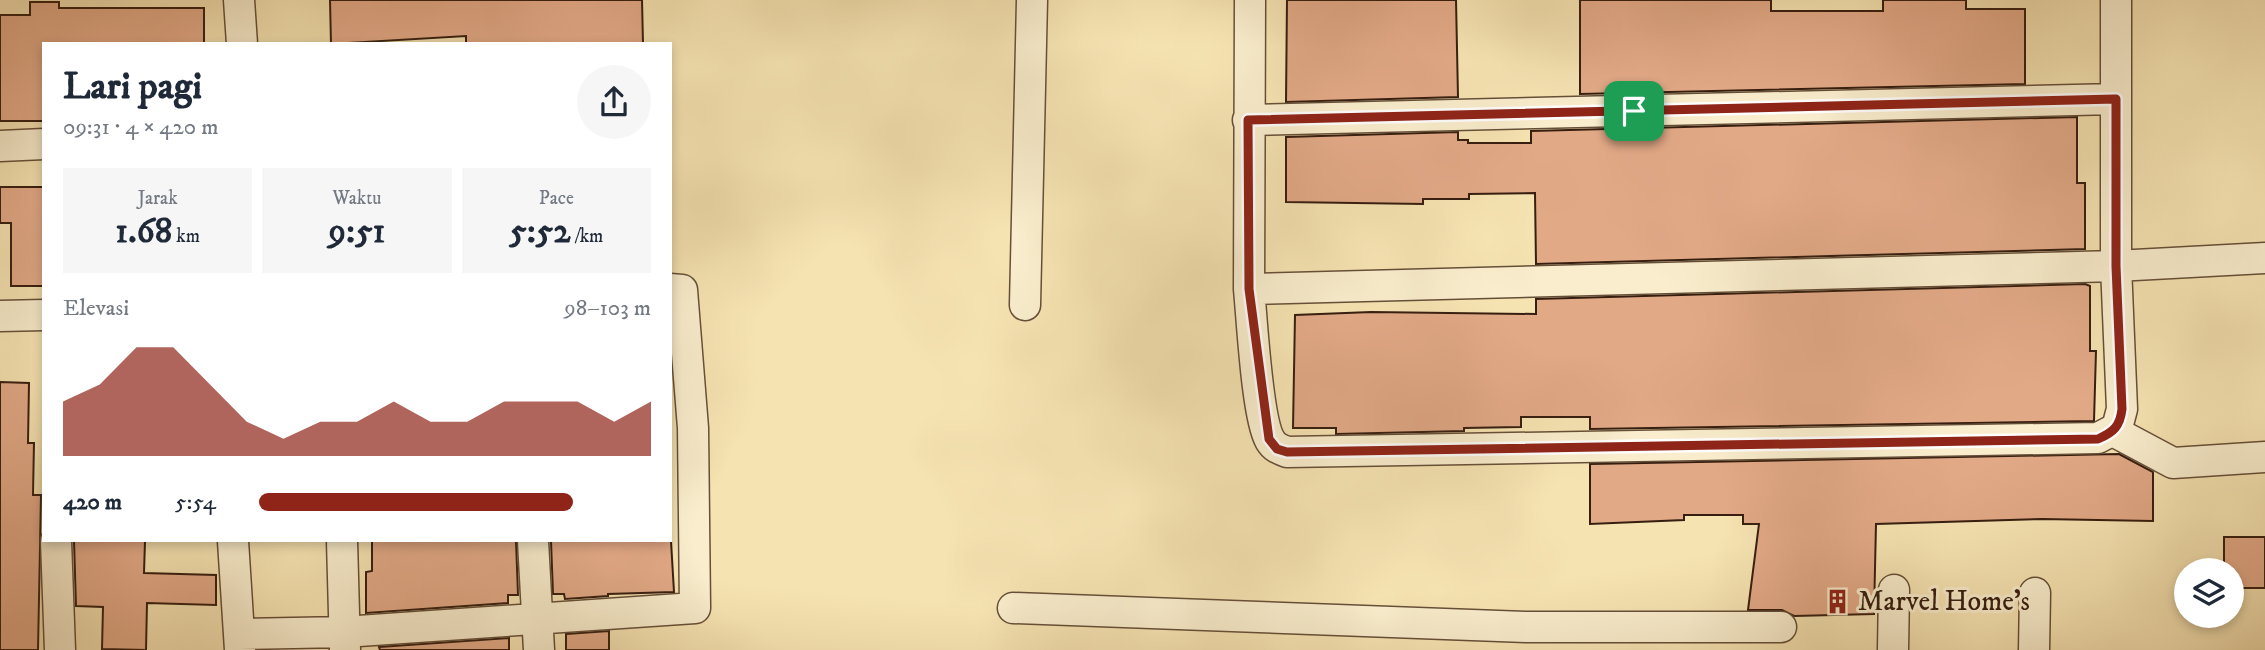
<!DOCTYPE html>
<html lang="id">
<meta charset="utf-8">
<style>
body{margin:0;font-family:"IM FELL DW Pica",serif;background:#f6f6f7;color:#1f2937;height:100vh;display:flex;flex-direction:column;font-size:26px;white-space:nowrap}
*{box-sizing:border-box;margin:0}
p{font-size:23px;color:#747a83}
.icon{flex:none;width:38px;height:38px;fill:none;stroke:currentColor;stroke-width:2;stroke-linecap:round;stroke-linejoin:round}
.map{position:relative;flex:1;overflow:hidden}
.details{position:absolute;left:42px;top:42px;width:630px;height:500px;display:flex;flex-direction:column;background:#fff;border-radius:0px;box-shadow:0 4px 10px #0003}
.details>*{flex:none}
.buttons{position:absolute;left:2174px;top:558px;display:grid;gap:14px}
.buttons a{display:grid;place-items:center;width:70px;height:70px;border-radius:50%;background:#fff;box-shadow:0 4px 10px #0003;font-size:35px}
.pin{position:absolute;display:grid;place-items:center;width:60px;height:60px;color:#fff;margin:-30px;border-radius:14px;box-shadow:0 4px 10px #0006}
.round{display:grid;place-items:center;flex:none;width:74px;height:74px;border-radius:37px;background:#f6f6f7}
.headline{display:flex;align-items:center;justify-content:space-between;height:119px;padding:0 21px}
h1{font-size:38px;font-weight:800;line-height:52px}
.figures{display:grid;grid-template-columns:repeat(3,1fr);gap:10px;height:119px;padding:7px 21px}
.figures div{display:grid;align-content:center;border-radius:0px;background:#f6f6f7;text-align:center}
.figures b{font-size:35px;font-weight:800}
.figures small{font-size:19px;font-weight:400}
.figures p{font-size:19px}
.chart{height:196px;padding:14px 21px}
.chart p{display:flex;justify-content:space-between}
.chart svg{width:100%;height:126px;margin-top:7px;fill:#8f2418;opacity:.7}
ul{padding:0 21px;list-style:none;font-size:23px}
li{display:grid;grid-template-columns:112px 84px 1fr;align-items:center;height:52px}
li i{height:18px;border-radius:9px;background:#8f2418}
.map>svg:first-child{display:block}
</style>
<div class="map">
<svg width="2265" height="650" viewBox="0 0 2265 650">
<rect width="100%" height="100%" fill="#f6e3b2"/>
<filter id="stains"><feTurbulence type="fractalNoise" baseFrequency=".00286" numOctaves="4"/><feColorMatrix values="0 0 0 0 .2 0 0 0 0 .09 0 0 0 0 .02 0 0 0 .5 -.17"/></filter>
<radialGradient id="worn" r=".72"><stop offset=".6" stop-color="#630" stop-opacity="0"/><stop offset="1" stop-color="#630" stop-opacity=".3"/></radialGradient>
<path fill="#e2a987" stroke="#361e10" stroke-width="2" d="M 330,0 L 642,0 L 643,43 L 466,43 L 466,36 L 331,44 Z
M 1287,0 L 1456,0 L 1458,97 L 1286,102 Z
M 1580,0 L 1771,0 L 1771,11 L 1883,11 L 1883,0 L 1966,0 L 1966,9 L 2025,9 L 2025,84 L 1580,94 Z
M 30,2 L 59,2 L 59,8 L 204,8 L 204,44 L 44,44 L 44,121 L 0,121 L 0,15 L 30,15 Z
M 2077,117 L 2077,183 L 2085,183 L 2085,249 L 1536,264 L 1535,193 L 1469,194 L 1469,199 L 1423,199 L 1423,204 L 1286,202 L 1286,137 L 1458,132 L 1458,140 L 1468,140 L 1468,143 L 1531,143 L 1531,131 Z
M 0,187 L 44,187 L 44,286 L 11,286 L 11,223 L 0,223 Z
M 2085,284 L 2090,286 L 2090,351 L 2096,351 L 2094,421 L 1590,429 L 1590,417 L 1521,417 L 1521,427 L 1464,428 L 1464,431 L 1336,434 L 1336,428 L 1293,428 L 1295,315 L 1371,312 L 1536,314 L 1536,299 Z
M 0,382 L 29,383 L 28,443 L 34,443 L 33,495 L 41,495 L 38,650 L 0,650 Z
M 2119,454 L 2153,472 L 2153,521 L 2042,519 L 1876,524 L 1874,614 L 1794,616 L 1782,610 L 1748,610 L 1759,524 L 1743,524 L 1743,515 L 1684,515 L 1684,520 L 1590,524 L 1590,464 Z
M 2224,537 L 2265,537 L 2265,588 L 2231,588 L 2231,570 L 2224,570 Z
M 74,541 L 145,541 L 144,573 L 216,575 L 216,605 L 147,603 L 146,650 L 102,649 L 103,607 L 76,606 Z
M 372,541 L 516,541 L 518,595 L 508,595 L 508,603 L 366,613 L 366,572 L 372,571 Z
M 551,541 L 671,541 L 674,592 L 608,594 L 608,596 L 565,599 L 564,594 L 553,594 Z
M 609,631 L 609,650 L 566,650 L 566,634 Z
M 509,638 L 509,650 L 380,650 L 379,647 Z"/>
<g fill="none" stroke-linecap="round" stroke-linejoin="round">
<defs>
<path id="street" d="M 239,0 L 242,44
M 1250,0 L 1249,289 L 2116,266 L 2265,258
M 1248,120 L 2116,99
M 0,146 L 44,144
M 1249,289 C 1252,319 1257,418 1270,440 C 1274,447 1279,449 1287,452 L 2098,438 L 2117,428 L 2122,409 L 2116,266 L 2116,0
M 1025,305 L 1032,0
M 0,316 L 44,315
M 2113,431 L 2173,463 L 2265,457
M 56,541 L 60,650
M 233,541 L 240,650
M 342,541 L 345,650
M 533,541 L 539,650
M 1013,608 L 1526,627 L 1781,627
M 239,634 L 344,632 L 695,608 L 693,428 L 682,290 L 670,289
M 1893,650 L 1894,590
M 2034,650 L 2035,593"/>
</defs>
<use href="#street" stroke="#664f38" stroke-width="33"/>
<use href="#street" stroke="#f9edcd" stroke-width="30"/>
</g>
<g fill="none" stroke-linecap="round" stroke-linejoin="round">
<defs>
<path id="route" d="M 2116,99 L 2116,266 L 2122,409 C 2120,426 2114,432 2098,439 L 1287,452 L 1277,449 L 1269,439 L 1249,289 L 1248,120 Z"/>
</defs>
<use href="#route" stroke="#fff" stroke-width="14"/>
<use href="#route" stroke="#8f2418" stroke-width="9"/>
</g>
<defs>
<symbol id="building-bare" viewBox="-9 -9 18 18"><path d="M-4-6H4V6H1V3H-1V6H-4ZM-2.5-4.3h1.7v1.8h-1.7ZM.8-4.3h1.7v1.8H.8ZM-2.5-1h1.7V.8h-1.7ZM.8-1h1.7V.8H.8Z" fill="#8f2418" stroke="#f9edcd" stroke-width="2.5" paint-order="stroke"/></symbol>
</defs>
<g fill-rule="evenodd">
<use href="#building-bare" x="1820" y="584" width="35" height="35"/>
</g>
<g text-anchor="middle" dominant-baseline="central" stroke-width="6" stroke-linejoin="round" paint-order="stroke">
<g font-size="28" fill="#361e10" stroke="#f9edcd" text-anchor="start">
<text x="1858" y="601">Marvel Home's</text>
</g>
</g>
<rect width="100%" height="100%" filter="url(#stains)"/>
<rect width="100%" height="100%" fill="url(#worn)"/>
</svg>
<div class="buttons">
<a><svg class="icon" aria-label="layers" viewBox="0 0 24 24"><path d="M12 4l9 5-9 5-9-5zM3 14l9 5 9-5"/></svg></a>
</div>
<div class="pin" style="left:1634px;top:111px;background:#1e9e55"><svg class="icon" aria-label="arrive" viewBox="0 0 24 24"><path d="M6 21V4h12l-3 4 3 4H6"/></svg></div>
<section class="details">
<div class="headline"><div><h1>Lari pagi</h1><p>09:31 · 4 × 420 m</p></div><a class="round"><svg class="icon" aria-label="share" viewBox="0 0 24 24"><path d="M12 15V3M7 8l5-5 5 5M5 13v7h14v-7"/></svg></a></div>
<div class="figures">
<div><p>Jarak</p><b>1.68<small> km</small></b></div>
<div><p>Waktu</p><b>9:51</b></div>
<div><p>Pace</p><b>5:52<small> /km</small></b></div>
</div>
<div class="chart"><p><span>Elevasi</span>98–103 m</p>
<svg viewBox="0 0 160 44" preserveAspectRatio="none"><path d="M0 44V25L10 19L20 6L30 6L40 19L50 32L60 38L70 32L80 32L90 25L100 32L110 32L120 25L130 25L140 25L150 32L160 25V44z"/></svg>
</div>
<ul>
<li><b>420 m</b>5:54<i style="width:80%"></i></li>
</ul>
</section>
</div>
